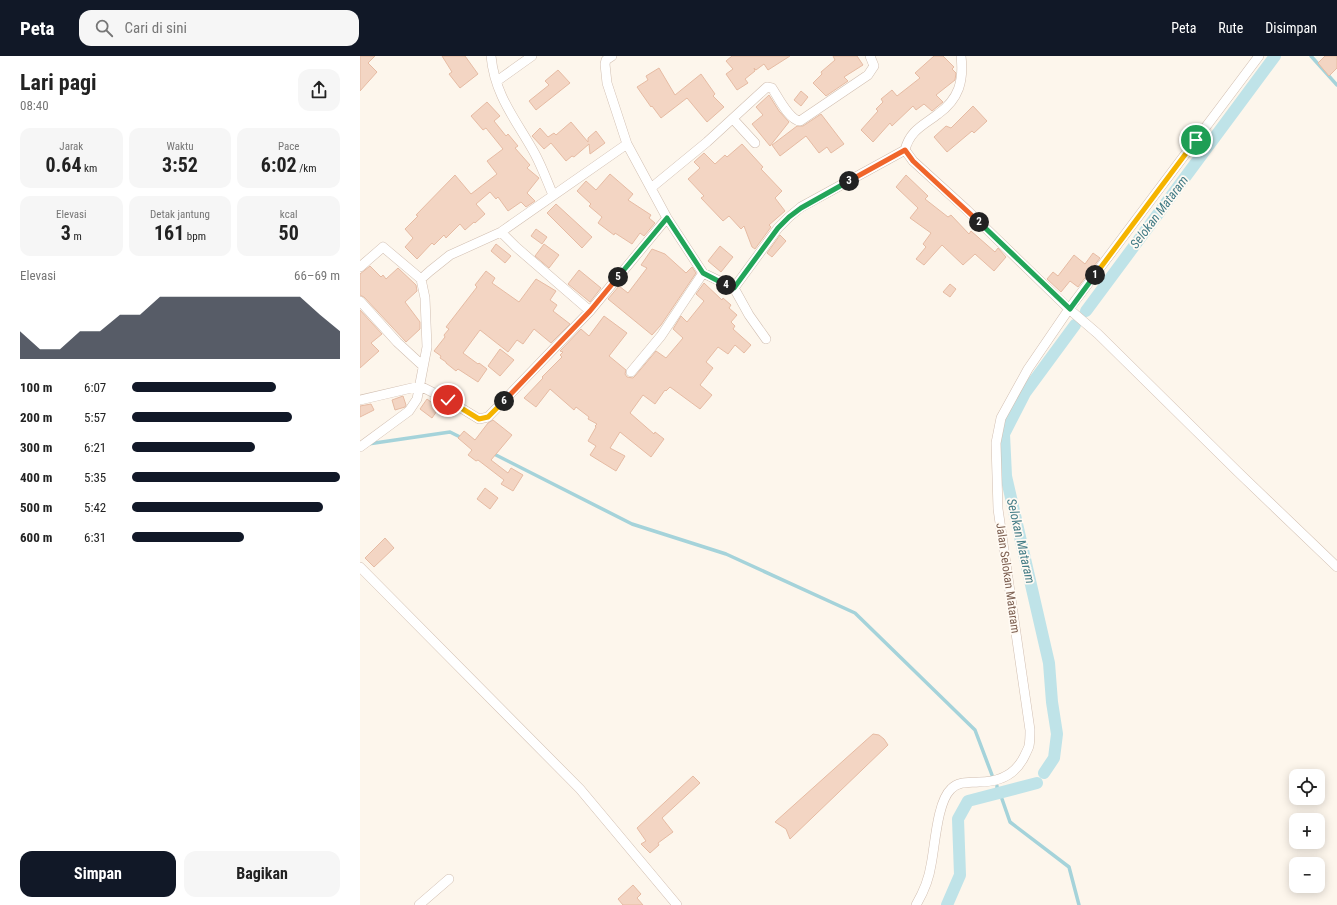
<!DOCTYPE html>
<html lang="id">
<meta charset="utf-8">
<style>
body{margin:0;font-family:"Roboto Condensed",sans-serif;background:#f6f6f6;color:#222;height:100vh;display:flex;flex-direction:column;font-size:15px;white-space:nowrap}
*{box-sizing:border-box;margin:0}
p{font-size:13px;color:#767676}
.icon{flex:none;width:22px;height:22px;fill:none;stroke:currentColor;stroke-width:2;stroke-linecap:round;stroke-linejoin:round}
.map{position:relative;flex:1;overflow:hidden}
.sheet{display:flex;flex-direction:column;background:#fff;width:360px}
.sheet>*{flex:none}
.fabs{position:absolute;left:929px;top:713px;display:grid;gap:8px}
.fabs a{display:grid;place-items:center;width:36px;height:36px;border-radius:8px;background:#fff;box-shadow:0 2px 10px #0003;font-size:20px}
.pin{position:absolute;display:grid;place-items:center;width:34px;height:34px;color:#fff;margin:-17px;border:2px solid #fff;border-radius:50%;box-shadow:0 1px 4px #0007}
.km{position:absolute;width:20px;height:20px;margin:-10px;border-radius:50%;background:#222;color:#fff;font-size:11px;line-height:20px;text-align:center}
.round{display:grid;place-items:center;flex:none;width:42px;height:42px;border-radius:12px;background:#f6f6f6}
.head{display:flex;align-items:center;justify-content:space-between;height:68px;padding:0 20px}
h1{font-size:22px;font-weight:700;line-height:30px}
.stats{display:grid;grid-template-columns:repeat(3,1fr);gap:6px;height:68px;padding:4px 20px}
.stats div{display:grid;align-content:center;border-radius:10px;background:#f6f6f6;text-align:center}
.stats b{font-size:20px;font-weight:700}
.stats small{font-size:11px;font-weight:400}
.stats p{font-size:11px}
.chart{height:112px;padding:8px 20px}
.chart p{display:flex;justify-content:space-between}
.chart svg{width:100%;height:72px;margin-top:4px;fill:#111827;opacity:.7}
.primary-button{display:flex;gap:8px;margin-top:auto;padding:8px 20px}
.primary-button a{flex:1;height:46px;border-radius:12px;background:#111827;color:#fff;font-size:16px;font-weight:700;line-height:46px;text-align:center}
.primary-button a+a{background:#f6f6f6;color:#222}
ul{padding:0 20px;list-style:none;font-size:13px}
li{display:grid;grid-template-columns:64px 48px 1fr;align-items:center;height:30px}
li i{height:10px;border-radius:5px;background:#111827}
header{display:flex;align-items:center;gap:24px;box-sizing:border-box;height:56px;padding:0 20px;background:#111827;color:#fff}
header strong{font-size:19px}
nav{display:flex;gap:22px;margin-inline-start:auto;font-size:14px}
.search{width:280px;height:36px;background:#f6f6f6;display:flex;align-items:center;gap:10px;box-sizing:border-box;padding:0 14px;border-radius:12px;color:#767676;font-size:15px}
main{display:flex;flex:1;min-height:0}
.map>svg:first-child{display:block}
</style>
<header>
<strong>Peta</strong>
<div class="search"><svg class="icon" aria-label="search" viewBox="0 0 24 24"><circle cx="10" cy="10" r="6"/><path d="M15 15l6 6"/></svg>Cari di sini</div>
<nav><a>Peta</a><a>Rute</a><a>Disimpan</a></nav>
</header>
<main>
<section class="sheet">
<div class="head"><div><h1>Lari pagi</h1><p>08:40</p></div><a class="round"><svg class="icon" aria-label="share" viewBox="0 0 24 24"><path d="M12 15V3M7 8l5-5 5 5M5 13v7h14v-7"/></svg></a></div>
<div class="stats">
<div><p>Jarak</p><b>0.64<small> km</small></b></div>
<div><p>Waktu</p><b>3:52</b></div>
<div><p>Pace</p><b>6:02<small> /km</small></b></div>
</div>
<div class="stats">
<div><p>Elevasi</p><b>3<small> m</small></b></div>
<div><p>Detak jantung</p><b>161<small> bpm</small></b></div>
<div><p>kcal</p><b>50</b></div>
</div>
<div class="chart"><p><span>Elevasi</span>66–69 m</p>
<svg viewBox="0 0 160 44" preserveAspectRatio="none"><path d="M0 44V27L10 38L20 38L30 27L40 27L50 17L60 17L70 6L80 6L90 6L100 6L110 6L120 6L130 6L140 6L150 17L160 27V44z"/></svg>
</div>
<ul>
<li><b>100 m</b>6:07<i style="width:69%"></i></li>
<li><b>200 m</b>5:57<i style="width:77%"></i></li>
<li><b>300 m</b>6:21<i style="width:59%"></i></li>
<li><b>400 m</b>5:35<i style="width:100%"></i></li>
<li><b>500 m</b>5:42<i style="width:92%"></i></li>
<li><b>600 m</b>6:31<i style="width:54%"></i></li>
</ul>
<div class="primary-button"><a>Simpan</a><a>Bagikan</a></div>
</section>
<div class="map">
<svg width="977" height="849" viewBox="0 0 977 849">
<rect width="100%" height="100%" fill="#fdf6ec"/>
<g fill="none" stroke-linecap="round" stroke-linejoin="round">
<path stroke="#a5d3da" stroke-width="3.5" d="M 951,0 L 977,29
M 8,388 L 90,376 L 104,383
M 132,397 L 272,468 L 366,498 L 495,557 L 615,674 L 632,719
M 637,730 L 637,732
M 642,743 L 650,766 L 709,811 L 719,849"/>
<path stroke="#bfe3e8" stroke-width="12" d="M 726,255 L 915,0
M 684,717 L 694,702 L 697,678 L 692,646 L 689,607 L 646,420 L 644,378 L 665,337 L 715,269
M 587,849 L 600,819 L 598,763 L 608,745 L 677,727"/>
</g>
<path fill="#f3d5c3" stroke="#e6bba3" d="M 0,0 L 15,0 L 8,7 L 17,16 L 0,35 Z
M 82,0 L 105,0 L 118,18 L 100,32 L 89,18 L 92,16 Z
M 372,0 L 430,0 L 408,14 L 404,8 L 396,14 L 394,12 L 395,15 L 385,23 L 388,27 L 377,34 L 366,18 L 373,13 L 366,5 Z
M 473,0 L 497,0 L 503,9 L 484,21 L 488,25 L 466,40 L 453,27 L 462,18 L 461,16 L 475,4 Z
M 574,0 L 583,0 L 594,11 L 592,13 L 596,17 L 595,24 L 576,39 L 583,46 L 572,55 L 564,48 L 556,54 L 553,50 L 532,70 L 530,67 L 513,86 L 501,74 L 518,55 L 516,53 L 523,46 L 521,43 L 532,34 L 537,40 L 560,22 L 555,17 Z
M 965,0 L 977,0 L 977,12 L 969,20 L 958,7 Z
M 299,12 L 315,39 L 341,18 L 355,38 L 353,40 L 364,51 L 347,66 L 327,42 L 301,62 L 292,50 L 291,51 L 277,31 L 288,24 L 286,20 Z
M 198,14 L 210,27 L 176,54 L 169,45 L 189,29 L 185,25 Z
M 441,35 L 448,41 L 441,50 L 434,44 Z
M 409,39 L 419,55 L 429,66 L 410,90 L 392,68 L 403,59 L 396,51 Z
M 127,46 L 140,60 L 134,65 L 146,80 L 148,78 L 158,90 L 155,92 L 170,109 L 167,112 L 179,122 L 167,137 L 175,145 L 166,151 L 161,146 L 148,155 L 138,141 L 136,143 L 130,136 L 116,148 L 125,158 L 115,167 L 114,166 L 105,174 L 100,168 L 86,182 L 84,179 L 74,189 L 72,187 L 57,203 L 45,191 L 53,182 L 45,173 L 58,160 L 56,159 L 95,119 L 111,138 L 137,118 L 127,105 L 143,93 L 126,72 L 123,74 L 111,60 Z
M 613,50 L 627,65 L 614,77 L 612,75 L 587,96 L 574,81 L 586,70 L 591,72 Z
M 461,58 L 484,88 L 471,97 L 467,91 L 459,97 L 446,80 L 420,100 L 412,89 L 437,70 L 443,70 Z
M 211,66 L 228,86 L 228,82 L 236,75 L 245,87 L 230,98 L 229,88 L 214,101 L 212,100 L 206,105 L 191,87 L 184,93 L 172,80 L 180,72 L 188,81 L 194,77 L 196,79 Z
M 382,88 L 403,111 L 401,113 L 422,135 L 415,142 L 425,155 L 409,169 L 411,171 L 395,193 L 392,191 L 384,170 L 381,173 L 369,160 L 363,165 L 341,142 L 344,140 L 328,123 L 340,112 L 334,106 L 344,97 L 355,108 L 365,99 L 367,101 Z
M 250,118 L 273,138 L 268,144 L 291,159 L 289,162 L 295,167 L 284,180 L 280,177 L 272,188 L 255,177 L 254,179 L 238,167 L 242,161 L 229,150 L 231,148 L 217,135 L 226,125 L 236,134 Z
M 546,119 L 568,140 L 565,143 L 588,161 L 591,159 L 609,178 L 611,175 L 635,196 L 638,192 L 646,201 L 634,215 L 615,198 L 603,209 L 582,189 L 564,209 L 556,203 L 566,191 L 563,188 L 571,177 L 550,162 L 558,152 L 536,131 Z
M 196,148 L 232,181 L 222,192 L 187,157 Z
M 176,173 L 187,181 L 182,188 L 171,180 Z
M 420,179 L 426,185 L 412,201 L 407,197 Z
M 136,188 L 151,200 L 145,207 L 131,195 Z
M 184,188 L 199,199 L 189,212 L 175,200 Z
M 360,190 L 373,201 L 361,216 L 348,205 Z
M 292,193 L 305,198 L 326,217 L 332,211 L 336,217 L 301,269 L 292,279 L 248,243 L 259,230 L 268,237 L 287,212 L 281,209 Z
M 733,197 L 740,202 L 718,231 L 710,225 L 701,236 L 687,223 L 693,216 L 698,220 L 714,199 L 725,208 Z
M 10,210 L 21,221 L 23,219 L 26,223 L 38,212 L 56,229 L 57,235 L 45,246 L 60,266 L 60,273 L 46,286 L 4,241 L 0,239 L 0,218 Z
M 219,214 L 241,232 L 230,246 L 208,228 Z
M 126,215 L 135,222 L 132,227 L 159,246 L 176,223 L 196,235 L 190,244 L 197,249 L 193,255 L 210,268 L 191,287 L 174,273 L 163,288 L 157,284 L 148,296 L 120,274 L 103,297 L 118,308 L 119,307 L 127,313 L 118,326 L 98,313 L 96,315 L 86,307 L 86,306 L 80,302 L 81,300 L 74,295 L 85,281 L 84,279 L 89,273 L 86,271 L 117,231 L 115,229 Z
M 344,227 L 362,244 L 363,242 L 371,249 L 369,252 L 377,259 L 371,266 L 375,270 L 373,273 L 391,289 L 384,297 L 375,289 L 368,298 L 358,291 L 346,306 L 353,312 L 340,329 L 352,339 L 340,353 L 310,331 L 306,335 L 305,334 L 295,348 L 283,339 L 270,357 L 294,378 L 295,376 L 304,383 L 291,401 L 260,376 L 250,392 L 265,400 L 256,415 L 230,399 L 236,390 L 228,385 L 236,371 L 235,370 L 237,368 L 228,363 L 229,361 L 216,351 L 214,354 L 190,333 L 176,351 L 164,342 L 183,322 L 182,321 L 202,301 L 200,299 L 203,296 L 200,295 L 221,273 L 229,280 L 244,260 L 267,277 L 249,300 L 266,314 L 265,318 L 267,321 L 273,322 L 275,320 L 296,295 L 306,302 L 323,282 L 313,273 L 321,260 L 327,266 L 344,245 L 336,238 Z
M 590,228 L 596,233 L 590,241 L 583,236 Z
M 0,254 L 22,278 L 11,287 L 19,295 L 0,312 Z
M 140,293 L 154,304 L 140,320 L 128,310 Z
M 43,340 L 46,349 L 45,351 L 35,354 L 32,344 Z
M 67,343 L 79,352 L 72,362 L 60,353 Z
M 11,348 L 14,354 L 0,361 L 0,350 Z
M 133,364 L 152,379 L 131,404 L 148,417 L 151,412 L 163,419 L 153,435 L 141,428 L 144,424 L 118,404 L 116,405 L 108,399 L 112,394 L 98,382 L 104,375 L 115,384 L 128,367 Z
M 125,432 L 138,442 L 130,453 L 117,443 Z
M 25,482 L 34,492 L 14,511 L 5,502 Z
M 513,678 L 519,679 L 524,683 L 528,689 L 430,783 L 426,773 L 415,766 Z
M 333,720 L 340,727 L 302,762 L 313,776 L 298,787 L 299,789 L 290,797 L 281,788 L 286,785 L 277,772 Z
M 273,829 L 281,838 L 277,842 L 283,849 L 263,849 L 258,843 Z"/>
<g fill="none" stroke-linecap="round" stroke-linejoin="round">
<defs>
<path id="street" d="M 131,0 C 135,41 157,65 175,98 C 182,111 187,125 193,139
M 252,0 L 246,4 L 245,8 L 247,27 L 267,88 L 307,162 L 343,217 L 374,232 L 418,172 L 429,161 L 441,151 L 545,94
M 601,0 C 604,25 599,43 578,58 C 564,69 550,74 545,94 L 553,105 L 607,154 L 709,253 L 738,278 L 878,416 L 977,511
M 137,25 L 172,0
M 373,63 L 395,87
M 291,132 L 347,86 L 407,31 L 412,32 C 418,41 429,64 440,65 L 508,19 L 514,10 L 510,0
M 141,176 L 156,191 L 230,255
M 0,211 L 23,191 L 61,223 L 65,242 L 67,291 L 57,343 L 49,355 L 0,391
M 61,223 L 70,215 L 90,199 L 141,176 L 267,88
M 374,232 L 389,259 L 406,283
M 0,245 L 37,286 L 63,310
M 271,316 L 301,280 L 343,217
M 0,344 L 60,330 L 88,344 L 119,363 L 128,361 L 230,255 L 307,162
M 0,511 L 220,733 L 317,849
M 59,849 L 89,823
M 556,849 C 563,837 569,823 571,809 C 575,790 577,746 591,733 C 599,725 609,727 619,726 C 639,726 655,719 664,701 C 666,697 668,693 669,690 C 670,685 670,679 670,674 L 638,453 L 636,387 L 641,362 L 668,313 L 709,253 L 899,0"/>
</defs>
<use href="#street" stroke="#d1beb0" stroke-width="10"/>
<use href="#street" stroke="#fff" stroke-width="9"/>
</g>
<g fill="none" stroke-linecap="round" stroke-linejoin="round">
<defs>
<path id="split-1" d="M 735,219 L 836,84"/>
<path id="split-2" d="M 619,166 L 710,253 L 735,219"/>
<path id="split-3" d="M 489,125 L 545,94 L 553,105 L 619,166"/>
<path id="split-4" d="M 366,229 L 374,232 L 418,172 L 429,161 L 441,152 L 489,125"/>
<path id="split-5" d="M 258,221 L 307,162 L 343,217 L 366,229"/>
<path id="split-6" d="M 144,345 L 230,255 L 258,221"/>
<path id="split-7" d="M 88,344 L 119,363 L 128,361 L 144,345"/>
</defs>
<use href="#split-1" stroke="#fff" stroke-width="8"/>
<use href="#split-2" stroke="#fff" stroke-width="8"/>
<use href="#split-3" stroke="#fff" stroke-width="8"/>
<use href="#split-4" stroke="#fff" stroke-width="8"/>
<use href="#split-5" stroke="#fff" stroke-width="8"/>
<use href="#split-6" stroke="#fff" stroke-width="8"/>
<use href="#split-7" stroke="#fff" stroke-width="8"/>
<use href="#split-1" stroke="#f5b400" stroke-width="5"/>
<use href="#split-2" stroke="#22a559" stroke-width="5"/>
<use href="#split-3" stroke="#f0652b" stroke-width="5"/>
<use href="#split-4" stroke="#22a559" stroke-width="5"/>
<use href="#split-5" stroke="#22a559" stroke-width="5"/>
<use href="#split-6" stroke="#f0652b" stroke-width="5"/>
<use href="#split-7" stroke="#f5b400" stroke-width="5"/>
</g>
<g text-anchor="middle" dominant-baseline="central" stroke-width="3.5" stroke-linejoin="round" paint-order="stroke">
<g font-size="12" fill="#7a5c4d" stroke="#fffaf3">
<text transform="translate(648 522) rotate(82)">Jalan Selokan Mataram</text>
</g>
<g font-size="13" font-style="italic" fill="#437c86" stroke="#fffaf3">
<text transform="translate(799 156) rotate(-53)">Selokan Mataram</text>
<text transform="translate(661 485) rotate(77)">Selokan Mataram</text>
</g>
</g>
</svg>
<div class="fabs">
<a><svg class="icon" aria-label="locate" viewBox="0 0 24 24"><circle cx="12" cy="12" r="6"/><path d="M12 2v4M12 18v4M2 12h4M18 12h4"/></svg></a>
<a>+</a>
<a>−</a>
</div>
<div class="pin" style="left:836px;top:84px;background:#1e9e55"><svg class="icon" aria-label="arrive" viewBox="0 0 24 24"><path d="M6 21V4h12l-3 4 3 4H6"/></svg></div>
<div class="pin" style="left:88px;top:344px;background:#d93025"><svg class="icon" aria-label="check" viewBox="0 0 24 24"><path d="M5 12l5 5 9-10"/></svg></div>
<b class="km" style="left:735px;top:219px">1</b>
<b class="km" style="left:619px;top:166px">2</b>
<b class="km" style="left:489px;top:125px">3</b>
<b class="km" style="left:366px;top:229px">4</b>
<b class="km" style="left:258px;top:221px">5</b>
<b class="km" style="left:144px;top:345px">6</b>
</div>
</main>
